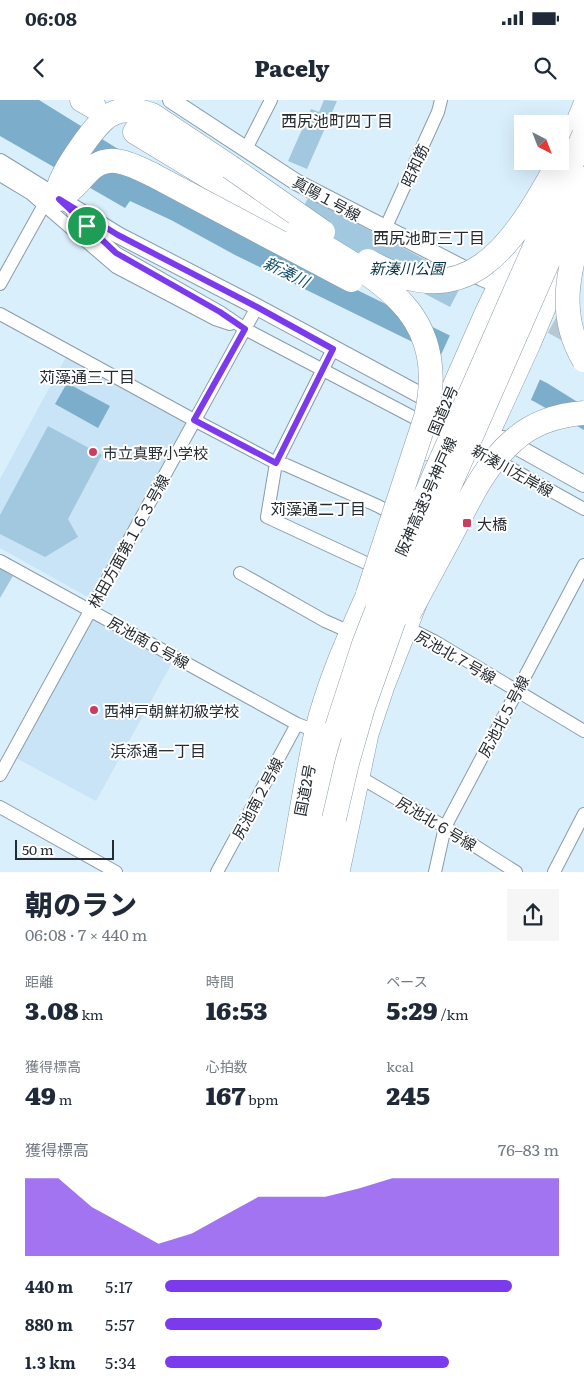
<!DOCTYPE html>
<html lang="ja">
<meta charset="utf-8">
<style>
body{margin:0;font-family:Literata,"Noto Sans JP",serif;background:#f6f6f7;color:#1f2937;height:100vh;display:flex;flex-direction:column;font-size:19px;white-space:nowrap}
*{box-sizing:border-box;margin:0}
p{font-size:16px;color:#747a83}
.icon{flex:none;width:28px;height:28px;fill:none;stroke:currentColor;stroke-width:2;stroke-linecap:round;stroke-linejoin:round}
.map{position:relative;height:772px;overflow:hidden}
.side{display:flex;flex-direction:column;background:#fff;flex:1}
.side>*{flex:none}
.needle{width:32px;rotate:138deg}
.tools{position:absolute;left:514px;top:15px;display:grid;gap:10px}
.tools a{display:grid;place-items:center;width:55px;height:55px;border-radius:0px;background:#fff;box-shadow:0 5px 20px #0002;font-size:25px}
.scale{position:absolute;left:15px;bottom:12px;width:99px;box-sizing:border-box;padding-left:5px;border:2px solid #242c31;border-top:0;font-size:14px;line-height:18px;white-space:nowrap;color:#242c31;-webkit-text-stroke:4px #fff;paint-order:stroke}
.pin{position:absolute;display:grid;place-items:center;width:42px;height:42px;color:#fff;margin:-21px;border:2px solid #fff;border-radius:50%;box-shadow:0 1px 5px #0007}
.round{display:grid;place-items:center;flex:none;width:52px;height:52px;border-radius:0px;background:#f6f6f7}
.summary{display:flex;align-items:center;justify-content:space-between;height:85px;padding:0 25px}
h1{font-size:28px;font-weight:800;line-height:38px}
.metrics{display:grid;grid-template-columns:repeat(3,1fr);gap:8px;height:85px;padding:5px 25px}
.metrics div{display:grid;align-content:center}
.metrics b{font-size:25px;font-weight:800}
.metrics small{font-size:14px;font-weight:400}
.metrics p{font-size:14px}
.chart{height:140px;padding:10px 25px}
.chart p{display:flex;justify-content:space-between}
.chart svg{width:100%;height:90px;margin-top:5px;fill:#7c3aed;opacity:.7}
ul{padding:0 25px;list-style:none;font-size:16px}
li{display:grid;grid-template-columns:80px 60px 1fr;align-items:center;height:38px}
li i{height:12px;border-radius:6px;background:#7c3aed}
.status{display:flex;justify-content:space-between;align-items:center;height:35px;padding:0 25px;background:#fff;direction:ltr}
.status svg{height:14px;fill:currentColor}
header{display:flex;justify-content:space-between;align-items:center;height:65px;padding:0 25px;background:#fff;font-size:22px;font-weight:800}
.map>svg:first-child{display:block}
</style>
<div class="status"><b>06:08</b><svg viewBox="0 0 49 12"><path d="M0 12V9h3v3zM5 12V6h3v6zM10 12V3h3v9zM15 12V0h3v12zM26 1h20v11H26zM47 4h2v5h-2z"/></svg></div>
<header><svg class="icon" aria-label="back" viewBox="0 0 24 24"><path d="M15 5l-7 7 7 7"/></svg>Pacely<svg class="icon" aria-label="search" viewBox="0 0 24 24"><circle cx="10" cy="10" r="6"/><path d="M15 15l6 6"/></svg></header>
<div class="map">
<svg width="584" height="772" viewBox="0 0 584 772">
<rect width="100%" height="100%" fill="#daeffc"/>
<path fill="#c9e4f6" d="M 66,257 L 187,324 L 93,494 L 86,496 L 0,448 L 0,379 Z
M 92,518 L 173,561 L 96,701 L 16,658 Z"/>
<path fill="#a2c8df" d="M 324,0 L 337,1 L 307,69 L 288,61 L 311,9 L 319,12 Z
M 308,98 L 464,180 L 450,207 L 294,125 Z
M 48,326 L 102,355 L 68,419 L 78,437 L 45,457 L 0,434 L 0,415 Z
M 0,468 L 13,476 L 0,498 Z"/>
<path fill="#7caecc" d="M 0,0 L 39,0 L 152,70 L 353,188 L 547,283 L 584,306 L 584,330 L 535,302 L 235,155 L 171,120 L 130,101 L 125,108 L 0,36 Z
M 67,283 L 110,306 L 98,328 L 55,304 Z"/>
<path fill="#daeffc" d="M 451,233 L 541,277 L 530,302 L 440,257 Z"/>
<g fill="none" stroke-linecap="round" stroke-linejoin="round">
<path stroke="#b6c8d3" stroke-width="24" stroke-dasharray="24 12" stroke-linecap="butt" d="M 522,205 L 584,239"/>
<defs>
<path id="minor" d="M 246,49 L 271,0
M 0,75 L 30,93 L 116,167 L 215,219 L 230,224
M 73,113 L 116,153 L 220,212 L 245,229 L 428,325
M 385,129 L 438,12 L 441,0
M 0,184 L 44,105
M 0,214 L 194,320 L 276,363 L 286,365 L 378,406 L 398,417
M 333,249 L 276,363 L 267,417 L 379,469
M 492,358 L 584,409
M 0,461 L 297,624 L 316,631
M 240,473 L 325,521 L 350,532
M 406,527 L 434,541 L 584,631
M 0,675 L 257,207
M 358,676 L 445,727 L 516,772
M 0,707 L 116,772
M 217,772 L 297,624
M 435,772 L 445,727 L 584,465
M 554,772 L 584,714"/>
<path id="tertiary" d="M 171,0 L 296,82 L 482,178 L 509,189
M 0,62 L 118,135 L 257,207 L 435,303
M 503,339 L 584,384"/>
<path id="trunk" d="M 561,60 L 584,4
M 425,350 L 486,211 L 527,127
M 458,401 L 530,244 L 568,153
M 289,772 C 298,725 305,678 315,632 C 328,578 352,528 374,478
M 339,772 L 368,634 L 384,586 L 418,499"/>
<path id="motorway" d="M 82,0 L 94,7
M 135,32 L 298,131
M 59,99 C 59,95 58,91 59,87 C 62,72 96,22 110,15 C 123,7 138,10 152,15 L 230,67
M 59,99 C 71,92 78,82 88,72 C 108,51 131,64 153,75
M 305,772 L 317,710 L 337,627
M 323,772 L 334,719"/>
</defs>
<use href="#minor" stroke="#899ca9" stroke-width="14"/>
<use href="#tertiary" stroke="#899ca9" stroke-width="18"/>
<use href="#trunk" stroke="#899ca9" stroke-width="22"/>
<use href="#motorway" stroke="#899ca9" stroke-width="25"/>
<use href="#minor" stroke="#fff" stroke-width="12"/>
<use href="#tertiary" stroke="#fff" stroke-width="16"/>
<use href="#trunk" stroke="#fff" stroke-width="21"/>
<use href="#motorway" stroke="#fff" stroke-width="24"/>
<defs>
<path id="motorway-bridge" d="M 230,67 L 323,132
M 153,75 L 351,180
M 584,120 C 569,169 556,213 584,260
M 298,131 C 375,178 451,209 426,317 L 368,494
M 368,161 C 466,217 511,148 555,69
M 409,513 C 423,487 437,461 451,435 C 468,402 485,364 514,340 C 534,322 558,315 584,313
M 337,627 L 364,544 L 392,472 L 584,35
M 334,719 L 347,663 L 363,607 L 408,480 L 584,79"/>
</defs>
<use href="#motorway-bridge" stroke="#899ca9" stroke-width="25" stroke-linecap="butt"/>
<use href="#motorway-bridge" stroke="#fff" stroke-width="24"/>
</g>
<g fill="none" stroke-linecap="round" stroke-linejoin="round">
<defs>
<path id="route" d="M 59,99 L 118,135 L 257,207 L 333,249 L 276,363 L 194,320 L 245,229 L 220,212 L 116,153 Z"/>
</defs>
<use href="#route" stroke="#fff" stroke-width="10"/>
<use href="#route" stroke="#7c3aed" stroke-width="6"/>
</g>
<g fill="#cc3c5e" stroke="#fff" stroke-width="2">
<circle cx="93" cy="352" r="5"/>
<rect x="462" y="418" width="10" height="10" rx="2.5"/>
<circle cx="94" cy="610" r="5"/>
</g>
<g text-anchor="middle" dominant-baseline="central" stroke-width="4" stroke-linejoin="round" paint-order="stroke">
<g font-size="15" fill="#242c31" stroke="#fff">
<text transform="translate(414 65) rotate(-65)">昭和筋</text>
<text transform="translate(327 98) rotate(29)">真陽１号線</text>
<text transform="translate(442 310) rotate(-67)">国道2号</text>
<text transform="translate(513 370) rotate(29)">新湊川左岸線</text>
<text transform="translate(425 396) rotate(-66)">阪神高速3号神戸線</text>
<text transform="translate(128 441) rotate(-61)">林田方面第１６３号線</text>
<text transform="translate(149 542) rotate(29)">尻池南６号線</text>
<text transform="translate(456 556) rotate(30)">尻池北７号線</text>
<text transform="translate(503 616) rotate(-62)">尻池北５号線</text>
<text transform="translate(304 690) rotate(-79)">国道2号</text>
<text transform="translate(257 698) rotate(-62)">尻池南２号線</text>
<text transform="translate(437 723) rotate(31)">尻池北６号線</text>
</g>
<g font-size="15" font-style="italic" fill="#093449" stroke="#fff">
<text x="407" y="167">新湊川公園</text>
</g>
<g font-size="15" fill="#242c31" stroke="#fff" text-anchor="start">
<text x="103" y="352">市立真野小学校</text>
<text x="477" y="423">大橋</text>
<text x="104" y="610">西神戸朝鮮初級学校</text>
</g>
<g font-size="16" fill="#242c31" stroke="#fff">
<text x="337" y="20">西尻池町四丁目</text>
<text x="429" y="137">西尻池町三丁目</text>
<text x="87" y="276">苅藻通三丁目</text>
<text x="318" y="408">苅藻通二丁目</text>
<text x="158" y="650">浜添通一丁目</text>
</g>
<g font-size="16" font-style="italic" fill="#104f6e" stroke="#fff">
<text transform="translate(287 171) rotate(26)">新湊川</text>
</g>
</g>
</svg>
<div class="tools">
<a><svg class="needle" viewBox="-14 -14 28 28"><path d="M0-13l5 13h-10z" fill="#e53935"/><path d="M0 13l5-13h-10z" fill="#747a83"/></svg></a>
</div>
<div class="scale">50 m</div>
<div class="pin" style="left:87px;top:126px;background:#1e9e55"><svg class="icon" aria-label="arrive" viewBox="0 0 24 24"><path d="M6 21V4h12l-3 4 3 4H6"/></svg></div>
</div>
<section class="side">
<div class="summary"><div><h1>朝のラン</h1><p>06:08 · 7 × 440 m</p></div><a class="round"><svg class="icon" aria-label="share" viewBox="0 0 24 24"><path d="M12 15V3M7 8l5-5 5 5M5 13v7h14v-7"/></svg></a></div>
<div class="metrics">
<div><p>距離</p><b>3.08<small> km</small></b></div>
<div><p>時間</p><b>16:53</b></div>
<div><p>ペース</p><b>5:29<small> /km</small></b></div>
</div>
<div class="metrics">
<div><p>獲得標高</p><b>49<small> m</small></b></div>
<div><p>心拍数</p><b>167<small> bpm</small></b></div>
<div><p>kcal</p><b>245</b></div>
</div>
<div class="chart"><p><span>獲得標高</span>76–83 m</p>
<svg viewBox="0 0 160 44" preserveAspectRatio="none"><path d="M0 44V6L10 6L20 20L30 29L40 38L50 33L60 24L70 15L80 15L90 15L100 11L110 6L120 6L130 6L140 6L150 6L160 6V44z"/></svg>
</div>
<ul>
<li><b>440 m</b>5:17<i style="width:88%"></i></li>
<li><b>880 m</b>5:57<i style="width:55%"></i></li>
<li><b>1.3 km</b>5:34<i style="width:72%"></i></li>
</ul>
</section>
